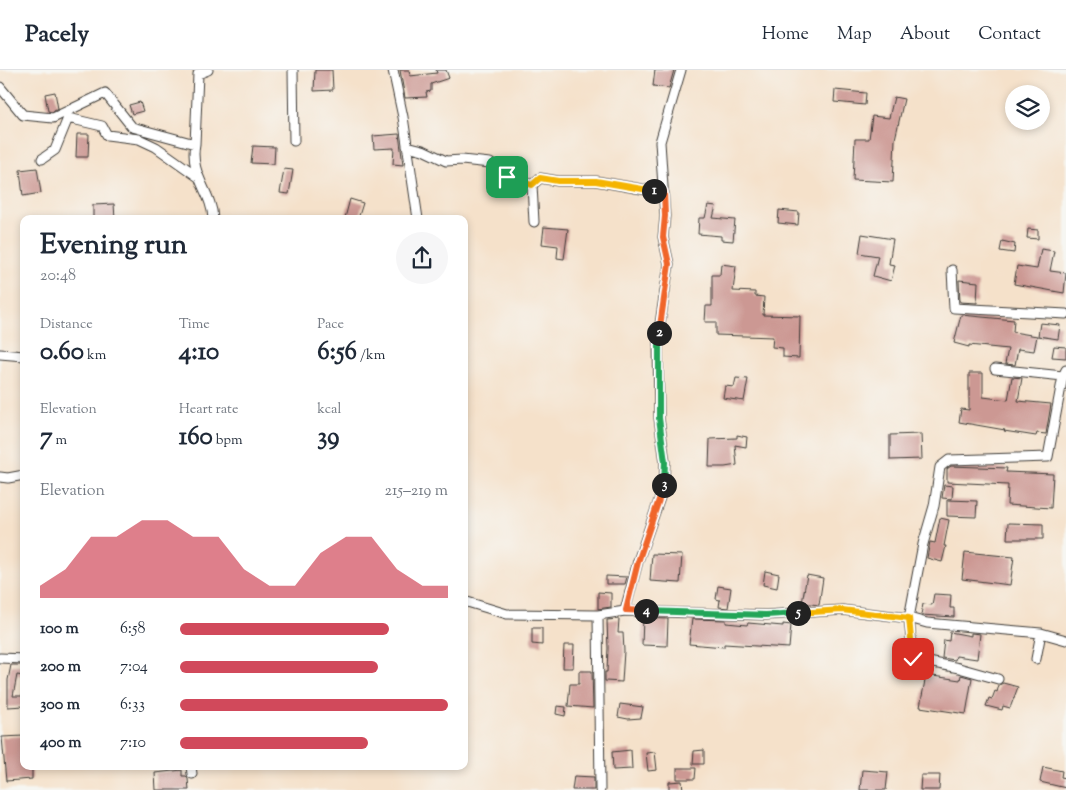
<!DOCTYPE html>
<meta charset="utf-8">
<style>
body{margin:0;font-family:"Sorts Mill Goudy",serif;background:#f6f6f7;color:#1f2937;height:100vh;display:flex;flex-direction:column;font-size:19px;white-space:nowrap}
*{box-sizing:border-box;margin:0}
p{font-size:16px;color:#747a83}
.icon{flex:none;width:28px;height:28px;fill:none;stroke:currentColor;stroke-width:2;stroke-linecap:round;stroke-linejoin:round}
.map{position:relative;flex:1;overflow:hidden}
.panel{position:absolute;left:20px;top:145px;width:448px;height:555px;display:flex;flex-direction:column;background:#fff;border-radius:10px;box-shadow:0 2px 8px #0003}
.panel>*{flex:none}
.buttons{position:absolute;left:1005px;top:15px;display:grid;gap:10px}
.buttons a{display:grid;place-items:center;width:45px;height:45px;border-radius:50%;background:#fff;box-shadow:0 2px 8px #0003;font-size:25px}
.pin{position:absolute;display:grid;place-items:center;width:42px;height:42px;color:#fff;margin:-21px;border-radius:10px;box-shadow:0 2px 8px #0006}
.km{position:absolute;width:25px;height:25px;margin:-12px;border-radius:50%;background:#222;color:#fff;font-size:14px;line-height:25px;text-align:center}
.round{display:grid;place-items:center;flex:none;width:52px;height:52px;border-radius:26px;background:#f6f6f7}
.overview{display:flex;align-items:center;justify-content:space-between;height:85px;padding:0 20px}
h1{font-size:28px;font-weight:800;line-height:38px}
.stats{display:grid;grid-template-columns:repeat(3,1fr);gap:8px;height:85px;padding:5px 20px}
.stats div{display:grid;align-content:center}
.stats b{font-size:25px;font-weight:800}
.stats small{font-size:14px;font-weight:400}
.stats p{font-size:14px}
.chart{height:140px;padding:10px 20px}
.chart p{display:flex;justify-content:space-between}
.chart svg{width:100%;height:90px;margin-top:5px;fill:#d1495b;opacity:.7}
ul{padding:0 20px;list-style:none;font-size:16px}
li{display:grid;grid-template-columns:80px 60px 1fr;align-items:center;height:38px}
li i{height:12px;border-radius:6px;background:#d1495b}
header{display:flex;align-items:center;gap:30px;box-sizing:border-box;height:70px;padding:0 25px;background:#fff;border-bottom:1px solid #e0e1e3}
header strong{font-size:24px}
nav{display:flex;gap:28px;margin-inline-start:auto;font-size:18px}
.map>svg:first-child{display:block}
</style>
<header>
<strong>Pacely</strong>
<nav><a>Home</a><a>Map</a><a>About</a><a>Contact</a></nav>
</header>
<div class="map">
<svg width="1066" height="720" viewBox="0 0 1066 720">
<rect width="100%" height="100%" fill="#f6f6f2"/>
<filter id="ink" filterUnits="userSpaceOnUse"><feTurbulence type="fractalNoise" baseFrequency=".02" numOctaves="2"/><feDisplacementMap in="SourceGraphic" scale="10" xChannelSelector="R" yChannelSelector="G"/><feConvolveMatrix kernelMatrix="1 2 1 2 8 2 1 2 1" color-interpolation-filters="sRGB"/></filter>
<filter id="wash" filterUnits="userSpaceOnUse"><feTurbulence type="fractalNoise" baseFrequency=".0096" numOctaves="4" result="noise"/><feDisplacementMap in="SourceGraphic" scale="20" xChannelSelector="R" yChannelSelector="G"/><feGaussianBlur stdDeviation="1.12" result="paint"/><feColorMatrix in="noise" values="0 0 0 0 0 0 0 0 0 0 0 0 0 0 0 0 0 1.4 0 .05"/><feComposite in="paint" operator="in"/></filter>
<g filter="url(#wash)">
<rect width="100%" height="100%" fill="#f5e1ca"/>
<g id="blocks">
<path fill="#cc9893" d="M 315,0 L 332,0 L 333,20 L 314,21 Z
M 400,0 L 409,0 L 410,6 L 437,3 L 436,0 L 446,0 L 449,8 L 431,14 L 431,21 L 426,22 L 427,27 L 405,28 Z
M 655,0 L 674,0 L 669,18 L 653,16 Z
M 835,20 L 866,23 L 865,35 L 834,32 Z
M 55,22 L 58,39 L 52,42 L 48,41 L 45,24 Z
M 894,27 L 904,29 L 895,69 L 893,112 L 853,110 L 855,69 L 869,69 L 872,46 L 889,48 Z
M 140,32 L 143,41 L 132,44 L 129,35 Z
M 77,64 L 89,64 L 88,87 L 76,87 Z
M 399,64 L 403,95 L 393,94 L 394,78 L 374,79 L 373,66 Z
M 253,76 L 275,77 L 274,94 L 251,93 Z
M 37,98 L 41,123 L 23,126 L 20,100 Z
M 284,99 L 293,100 L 289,124 L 280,123 Z
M 350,129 L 363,133 L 358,149 L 345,148 Z
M 114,134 L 115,149 L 93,149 L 93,135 Z
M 708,135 L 716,136 L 713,148 L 735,150 L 733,171 L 721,170 L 721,166 L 698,164 L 699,148 L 705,148 Z
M 779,140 L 799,142 L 798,155 L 778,153 Z
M 544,157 L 568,159 L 564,189 L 557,188 L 558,176 L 542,174 Z
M 1028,159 L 1038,160 L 1038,169 L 1027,168 Z
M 862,164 L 893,169 L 889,194 L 895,195 L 891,211 L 873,206 L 878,186 L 859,183 Z
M 1002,171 L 1015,174 L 1014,183 L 1000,181 Z
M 1041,179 L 1054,181 L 1050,201 L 1066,203 L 1064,223 L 1014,214 L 1017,196 L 1037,199 Z
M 721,194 L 736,196 L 733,221 L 755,222 L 755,226 L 764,227 L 763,245 L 800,246 L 799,288 L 783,287 L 783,278 L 772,277 L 773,267 L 716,265 L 716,252 L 705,252 L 706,236 L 712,236 L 712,205 L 720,205 Z
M 959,210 L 978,212 L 977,233 L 960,232 Z
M 961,245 L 1014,250 L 1013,262 L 1037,266 L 1034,281 L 1018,279 L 1015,295 L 1005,294 L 1008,279 L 969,275 L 969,277 L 954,273 Z
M 1040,253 L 1060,255 L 1058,269 L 1038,266 Z
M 1054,276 L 1066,277 L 1066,288 L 1052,287 Z
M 969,303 L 983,303 L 983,327 L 1008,330 L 1012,307 L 1022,308 L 1018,331 L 1051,334 L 1046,364 L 1037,363 L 1036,366 L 1004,361 L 1005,360 L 959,352 L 961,339 L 969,340 Z
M 736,308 L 748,309 L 744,331 L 723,328 L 725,316 L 734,317 Z
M 921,364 L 922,389 L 890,390 L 890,365 Z
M 737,365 L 747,367 L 746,377 L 735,375 L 737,395 L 725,397 L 709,397 L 710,369 L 737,368 Z
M 951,396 L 1007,398 L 1006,402 L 1053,404 L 1051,438 L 1007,435 L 1008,415 L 947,412 L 947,399 Z
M 944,415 L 953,416 L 952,429 L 942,428 Z
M 947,430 L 977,431 L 976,447 L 947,446 Z
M 940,448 L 949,450 L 944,476 L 946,476 L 942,492 L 927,488 L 930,472 L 935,473 Z
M 1008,453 L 1043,454 L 1043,469 L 1007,469 Z
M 965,482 L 1014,487 L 1010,515 L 962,509 Z
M 652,484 L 682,485 L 680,513 L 650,511 Z
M 765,501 L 779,504 L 777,518 L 763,515 Z
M 807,505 L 823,508 L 819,535 L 802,533 Z
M 606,506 L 627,507 L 625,514 L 606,514 Z
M 718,516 L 731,518 L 728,538 L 719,537 L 720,530 L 716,529 Z
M 598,522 L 611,523 L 611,537 L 598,539 Z
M 934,524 L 951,525 L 950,538 L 954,538 L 954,547 L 921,545 L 923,534 L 932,535 Z
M 643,548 L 668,549 L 667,576 L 642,575 Z
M 619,549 L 618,563 L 623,563 L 624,581 L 622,612 L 605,611 L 605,602 L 607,602 L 608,578 L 607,550 Z
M 692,549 L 726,550 L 726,553 L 747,555 L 748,553 L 783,556 L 783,554 L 791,555 L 789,578 L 724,574 L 724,577 L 689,574 Z
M 532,558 L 542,558 L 542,575 L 532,574 Z
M 950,562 L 971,566 L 971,563 L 980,564 L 977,589 L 956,586 L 955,590 L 942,588 L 944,570 L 949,571 Z
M 564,575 L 574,575 L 573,598 L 563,598 Z
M 11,595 L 24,595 L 24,606 L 17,605 L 13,626 L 24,626 L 24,636 L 8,637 L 8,610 Z
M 579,601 L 592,601 L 593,638 L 568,636 L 570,614 L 579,614 Z
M 926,605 L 960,610 L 961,605 L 972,608 L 966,644 L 920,637 Z
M 1003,613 L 1018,617 L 1010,638 L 1003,636 L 1002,640 L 986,636 L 989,628 L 992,629 L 995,621 L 997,622 L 999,615 Z
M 620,634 L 643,637 L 641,648 L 628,649 L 618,647 Z
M 557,636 L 566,637 L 565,646 L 556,644 Z
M 24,666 L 24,696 L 32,696 L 32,709 L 6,711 L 2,667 Z
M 631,680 L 632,699 L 613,700 L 612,682 Z
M 704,680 L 704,694 L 693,694 L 694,681 Z
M 655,682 L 657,700 L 648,701 L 646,683 Z
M 1043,697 L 1062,701 L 1061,707 L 1066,708 L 1066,718 L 1040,712 Z
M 677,698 L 696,698 L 695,709 L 677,709 Z
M 182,700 L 182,706 L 186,706 L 188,709 L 189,720 L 156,720 L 155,703 Z
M 862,700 L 888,702 L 886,720 L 860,720 Z
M 921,705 L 940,705 L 939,720 L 920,720 Z
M 574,706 L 594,707 L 594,720 L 572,720 Z
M 682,711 L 683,720 L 669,720 L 669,712 Z"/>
</g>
</g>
<g filter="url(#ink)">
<use href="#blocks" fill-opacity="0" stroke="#3d3a36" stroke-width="1"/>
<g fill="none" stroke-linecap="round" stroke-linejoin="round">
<defs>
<path id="minor" d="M 208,0 L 198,4 L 195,74 C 189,105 212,122 213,149
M 293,0 L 294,71
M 393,0 L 403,47 L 418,149
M 0,17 L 23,45 L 53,48 L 105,23 L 132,57 L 195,74
M 407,76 L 423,80 L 446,91 L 462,90 L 490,93 L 507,107 L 532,115 L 540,108 L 558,111 L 596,111 L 664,123
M 42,89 L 55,80 L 68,48 L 102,56 L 107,65 L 139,69 L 156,77 L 197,106
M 532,115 L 534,152
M 952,200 L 954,238 L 1066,244
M 0,284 L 24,286
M 995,299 L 1063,306
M 0,407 L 8,408 L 24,405
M 464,531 L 507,544 L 598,545 L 625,541 L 766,545 L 842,540 L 909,548 L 927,553 L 1041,563
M 625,541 L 638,491 L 664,416 L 665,392 L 659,348 L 658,267 L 669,194 L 663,167 L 665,146 L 660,72 L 681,0
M 598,545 L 600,720
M 0,588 L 24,589
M 1036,589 L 1041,563 L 1066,570
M 998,609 L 959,598 L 913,589 L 909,548 L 923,474 L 934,436 L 940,397 L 949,390 L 1048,387 L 1063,306 L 1066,300
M 191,696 L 192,704"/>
</defs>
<use href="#minor" stroke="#3d3a36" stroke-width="11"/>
<use href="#minor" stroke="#fff" stroke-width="9"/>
</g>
</g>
<g fill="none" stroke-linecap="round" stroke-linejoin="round" filter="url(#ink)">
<defs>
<path id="split-1" d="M 507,107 L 532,115 L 540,108 L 558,111 L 596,111 L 654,121"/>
<path id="split-2" d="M 654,121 L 664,122 L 665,146 L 663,167 L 669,194 L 659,263"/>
<path id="split-3" d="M 659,263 L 659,348 L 665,392 L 664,415"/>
<path id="split-4" d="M 646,541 L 626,540 L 638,492 L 664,415"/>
<path id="split-5" d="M 646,541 L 766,545 L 798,543"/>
<path id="split-6" d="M 798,543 L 842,540 L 909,548 L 913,589"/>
</defs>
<use href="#split-1" stroke="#fff" stroke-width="10"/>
<use href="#split-2" stroke="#fff" stroke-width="10"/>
<use href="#split-3" stroke="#fff" stroke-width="10"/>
<use href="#split-4" stroke="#fff" stroke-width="10"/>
<use href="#split-5" stroke="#fff" stroke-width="10"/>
<use href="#split-6" stroke="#fff" stroke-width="10"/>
<use href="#split-1" stroke="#f5b400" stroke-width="6"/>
<use href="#split-2" stroke="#f0652b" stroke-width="6"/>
<use href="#split-3" stroke="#22a559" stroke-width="6"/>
<use href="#split-4" stroke="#f0652b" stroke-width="6"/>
<use href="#split-5" stroke="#22a559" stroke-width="6"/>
<use href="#split-6" stroke="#f5b400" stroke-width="6"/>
</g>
</svg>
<div class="buttons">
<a><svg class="icon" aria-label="layers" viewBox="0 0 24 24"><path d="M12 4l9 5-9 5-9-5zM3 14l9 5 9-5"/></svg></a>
</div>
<div class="pin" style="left:507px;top:107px;background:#1e9e55"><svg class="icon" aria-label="arrive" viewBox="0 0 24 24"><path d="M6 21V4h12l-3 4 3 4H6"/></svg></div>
<div class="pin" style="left:913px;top:589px;background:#d93025"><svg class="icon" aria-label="check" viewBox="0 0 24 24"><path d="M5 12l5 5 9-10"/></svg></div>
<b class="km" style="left:654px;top:121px">1</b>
<b class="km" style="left:659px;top:263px">2</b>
<b class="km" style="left:664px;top:415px">3</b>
<b class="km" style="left:646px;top:541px">4</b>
<b class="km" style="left:798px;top:543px">5</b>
<section class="panel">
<div class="overview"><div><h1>Evening run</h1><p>20:48</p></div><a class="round"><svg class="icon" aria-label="share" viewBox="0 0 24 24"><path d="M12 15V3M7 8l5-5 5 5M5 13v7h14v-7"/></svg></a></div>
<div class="stats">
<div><p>Distance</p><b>0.60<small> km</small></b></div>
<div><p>Time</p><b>4:10</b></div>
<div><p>Pace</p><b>6:56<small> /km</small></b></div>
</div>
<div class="stats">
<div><p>Elevation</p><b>7<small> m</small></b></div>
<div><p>Heart rate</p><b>160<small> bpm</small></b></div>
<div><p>kcal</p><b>39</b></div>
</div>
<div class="chart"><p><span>Elevation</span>215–219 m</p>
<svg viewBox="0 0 160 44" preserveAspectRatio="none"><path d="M0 44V38L10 30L20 14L30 14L40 6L50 6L60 14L70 14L80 30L90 38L100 38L110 22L120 14L130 14L140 30L150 38L160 38V44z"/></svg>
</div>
<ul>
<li><b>100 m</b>6:58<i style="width:78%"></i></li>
<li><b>200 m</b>7:04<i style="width:74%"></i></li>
<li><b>300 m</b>6:33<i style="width:100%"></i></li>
<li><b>400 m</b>7:10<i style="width:70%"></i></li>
</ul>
</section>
</div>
